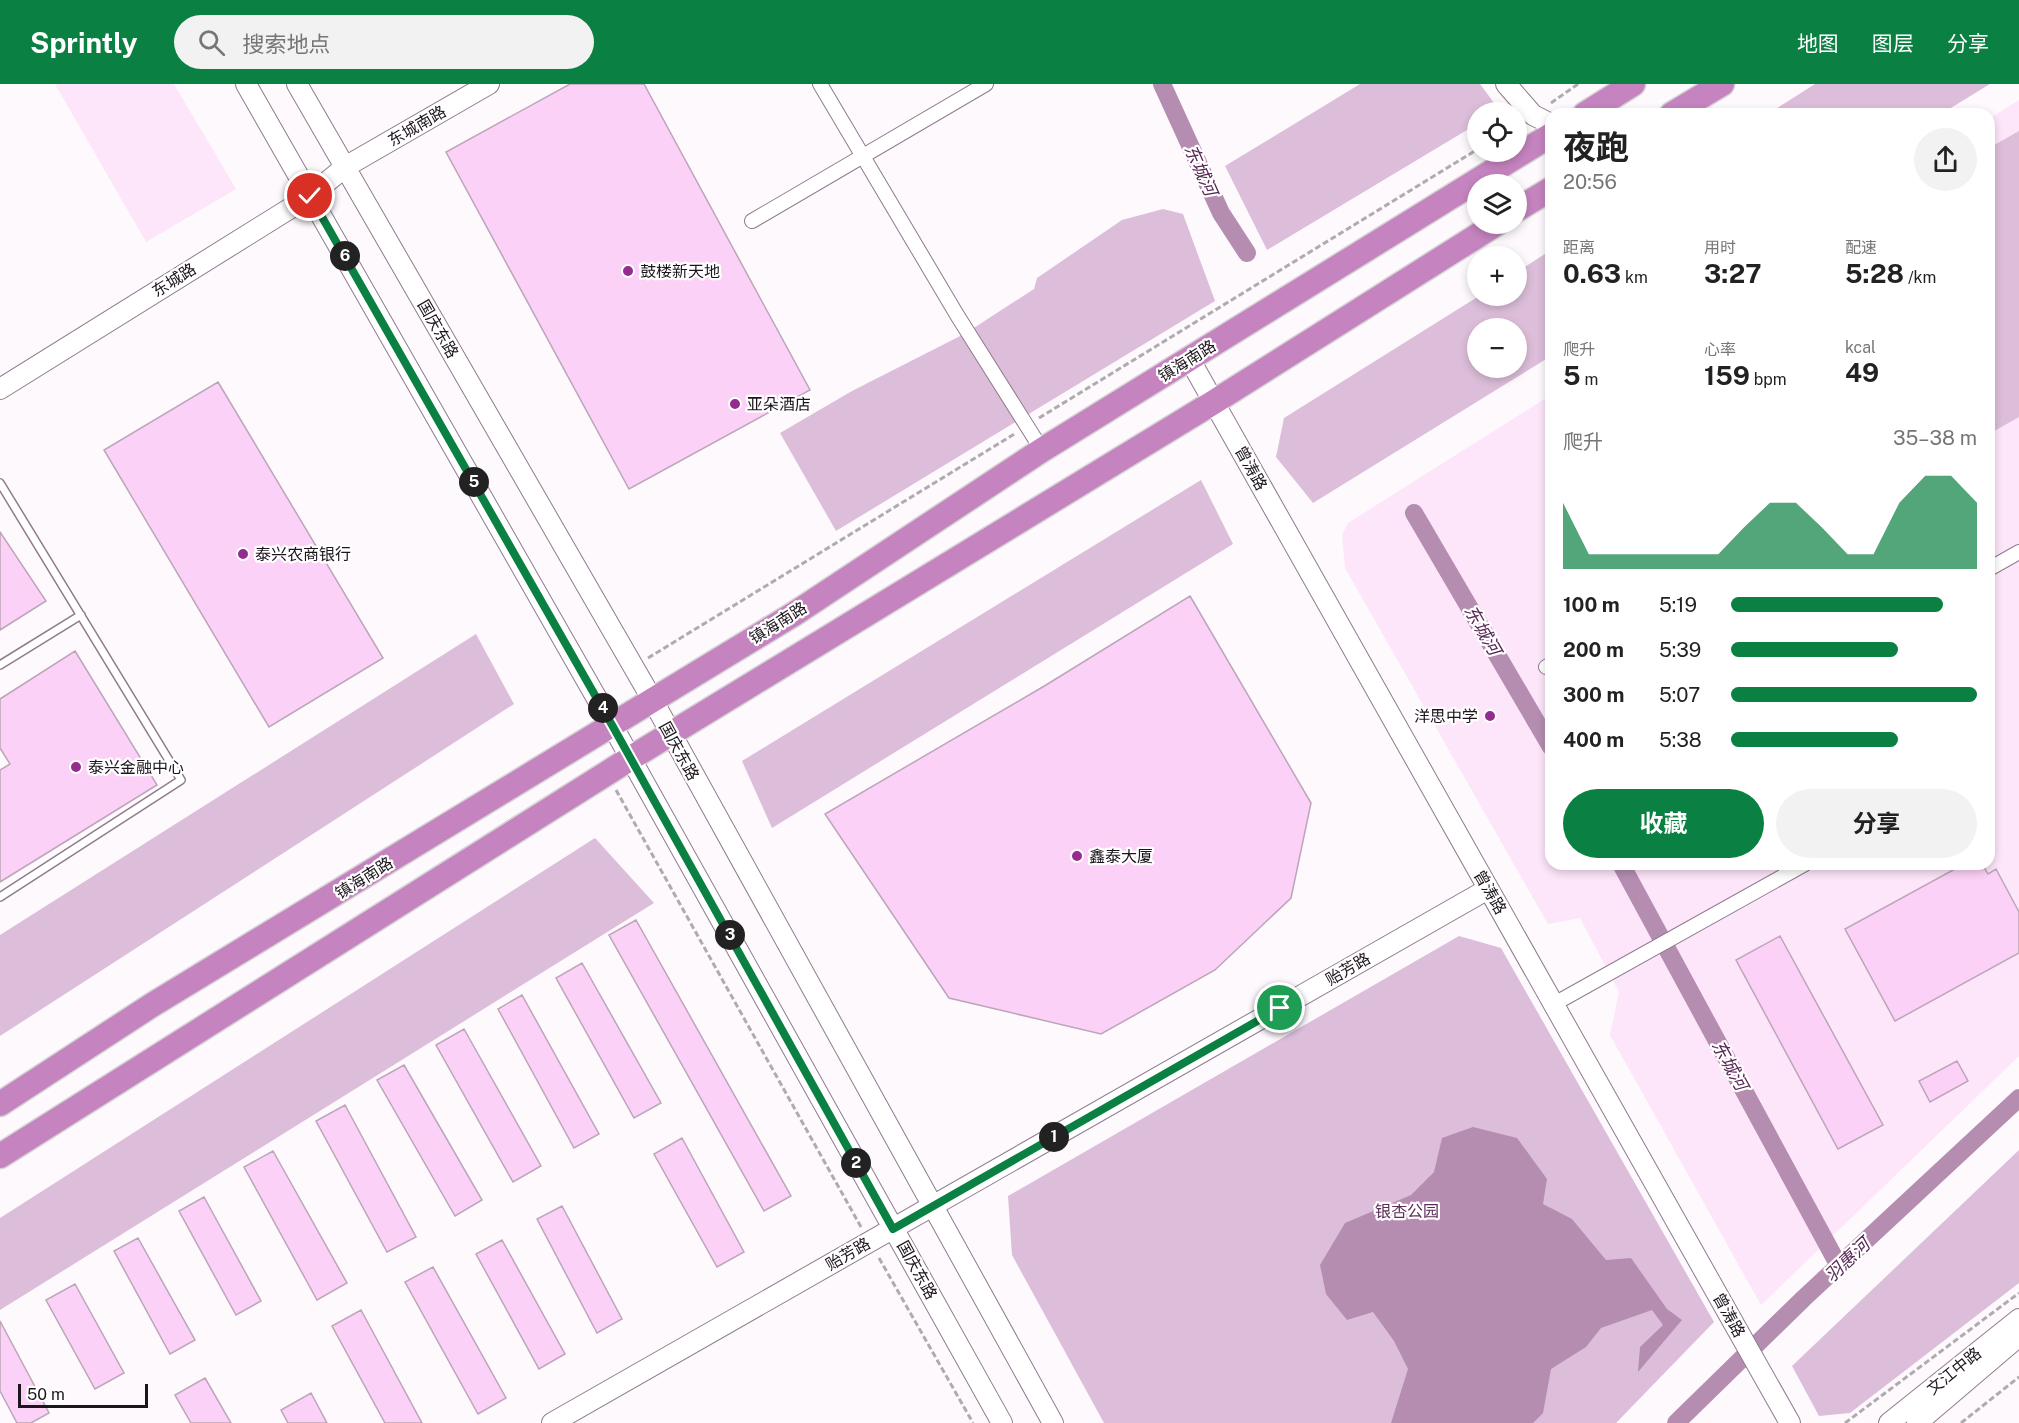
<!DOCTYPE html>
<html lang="zh">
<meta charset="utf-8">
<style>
body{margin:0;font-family:"Public Sans","Noto Sans SC",sans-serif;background:#f2f2f2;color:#222;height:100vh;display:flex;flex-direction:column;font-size:22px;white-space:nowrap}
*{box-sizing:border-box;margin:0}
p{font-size:20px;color:#767676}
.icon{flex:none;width:33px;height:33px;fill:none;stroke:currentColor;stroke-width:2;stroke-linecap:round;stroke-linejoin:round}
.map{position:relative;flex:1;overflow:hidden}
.drawer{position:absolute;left:1545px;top:24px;width:450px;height:762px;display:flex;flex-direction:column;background:#fff;border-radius:18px;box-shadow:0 3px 9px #0003}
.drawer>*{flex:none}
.tools{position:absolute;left:1467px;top:18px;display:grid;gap:12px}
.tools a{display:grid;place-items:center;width:60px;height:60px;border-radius:50%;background:#fff;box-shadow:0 3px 9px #0003;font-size:30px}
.scale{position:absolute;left:18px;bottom:15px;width:130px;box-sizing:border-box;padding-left:6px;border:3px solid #1d151c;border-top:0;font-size:16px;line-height:21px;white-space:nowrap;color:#1d151c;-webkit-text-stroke:4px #fff;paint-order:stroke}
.pin{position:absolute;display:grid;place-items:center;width:51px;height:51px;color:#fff;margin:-26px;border:3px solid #fff;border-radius:50%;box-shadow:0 2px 6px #0007}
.km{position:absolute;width:30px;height:30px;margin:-15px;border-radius:50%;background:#222;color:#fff;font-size:16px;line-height:30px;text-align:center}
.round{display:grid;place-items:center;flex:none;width:63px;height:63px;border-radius:32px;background:#f2f2f2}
.summary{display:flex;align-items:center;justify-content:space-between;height:102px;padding:0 18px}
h1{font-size:33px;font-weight:700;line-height:45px}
.figures{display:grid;grid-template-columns:repeat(3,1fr);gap:9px;height:102px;padding:6px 18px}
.figures div{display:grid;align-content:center}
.figures b{font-size:26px;font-weight:700}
.figures small{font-size:16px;font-weight:400}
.figures p{font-size:16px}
.chart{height:168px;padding:12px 18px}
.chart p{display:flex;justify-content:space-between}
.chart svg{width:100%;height:108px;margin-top:6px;fill:#0b8043;opacity:.7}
.button{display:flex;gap:12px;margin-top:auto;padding:12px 18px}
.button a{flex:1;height:69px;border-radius:36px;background:#0b8043;color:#fff;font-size:24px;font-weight:700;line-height:69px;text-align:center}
.button a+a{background:#f2f2f2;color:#222}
ul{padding:0 18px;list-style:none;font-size:20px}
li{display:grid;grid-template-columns:96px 72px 1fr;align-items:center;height:45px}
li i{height:15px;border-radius:8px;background:#0b8043}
header{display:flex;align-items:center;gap:36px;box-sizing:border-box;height:84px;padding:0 30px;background:#0b8043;color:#fff}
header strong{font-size:28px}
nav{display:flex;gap:33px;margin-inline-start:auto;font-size:21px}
.search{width:420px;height:54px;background:#f2f2f2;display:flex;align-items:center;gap:15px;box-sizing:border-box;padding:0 21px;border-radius:33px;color:#767676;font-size:22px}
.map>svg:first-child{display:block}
</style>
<header>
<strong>Sprintly</strong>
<div class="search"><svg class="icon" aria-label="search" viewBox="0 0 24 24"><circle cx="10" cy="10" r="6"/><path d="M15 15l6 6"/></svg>搜索地点</div>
<nav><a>地图</a><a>图层</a><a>分享</a></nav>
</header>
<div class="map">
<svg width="2019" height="1339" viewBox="0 0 2019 1339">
<rect width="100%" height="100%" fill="#fdf9fd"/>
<path fill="#fde5fa" d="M 55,0 L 174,0 L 236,105 L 146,158 Z
M 2019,16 L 2019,972 L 1761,1221 L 1610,951 L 1619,908 L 1580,834 L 1548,840 L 1345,484 L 1342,451 L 1348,439 L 1551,311 L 1551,780 L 1989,780 L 1989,35 Z"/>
<path fill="#ddbeda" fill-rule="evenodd" d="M 1360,0 L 1480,0 L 1500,27 L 1478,28 L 1477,40 L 1267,166 L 1225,82 Z
M 1815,0 L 1990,0 L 1941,30 L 1768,30 Z
M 2019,47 L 2019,333 L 1989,350 L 1989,64 Z
M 1163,125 L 1183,130 L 1215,217 L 836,447 L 780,349 L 852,307 L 966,249 L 1034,205 L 1037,194 L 1122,136 Z
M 1551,166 L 1551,272 L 1313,419 L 1276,373 L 1284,334 L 1479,212 L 1516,212 L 1517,188 ZM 1516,244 L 1516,284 L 1478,284 L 1478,244 Z
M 1201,396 L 1233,460 L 772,744 L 742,677 Z
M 476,550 L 514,620 L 0,952 L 0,851 Z
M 595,754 L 654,819 L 0,1226 L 0,1134 Z
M 1459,852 L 1501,864 L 1714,1238 L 1616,1339 L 1104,1339 L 1012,1171 L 1008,1112 Z
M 2019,1066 L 2019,1199 L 1850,1329 L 1819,1332 L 1792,1282 Z"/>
<path fill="#b58db1" d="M 1473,1043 L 1517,1054 L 1547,1095 L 1543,1120 L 1572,1135 L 1606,1176 L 1631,1174 L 1667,1225 L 1682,1236 L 1638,1288 L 1640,1263 L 1663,1241 L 1652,1226 L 1601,1244 L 1586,1263 L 1551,1285 L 1543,1329 L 1533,1339 L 1391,1339 L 1408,1285 L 1394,1257 L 1373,1228 L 1347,1236 L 1326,1210 L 1320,1181 L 1345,1139 L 1411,1111 L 1434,1088 L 1442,1054 Z"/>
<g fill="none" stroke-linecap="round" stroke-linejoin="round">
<path stroke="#b58db1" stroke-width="18" d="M 1162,0 L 1221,129 L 1247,169
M 1414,429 L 1551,663
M 1621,780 L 1839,1182
M 1676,1339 L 1804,1214 L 2019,1014"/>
</g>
<path fill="#fcd1f7" stroke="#bca5b9" stroke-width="1.5" d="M 570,0 L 644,0 L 810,306 L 629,405 L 446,68 Z
M 218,298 L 383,574 L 269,643 L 104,366 Z
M 0,448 L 46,517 L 0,546 Z
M 1190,512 L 1311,719 L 1291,814 L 1215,886 L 1101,950 L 949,914 L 825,730 L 1046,601 Z
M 75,567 L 157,701 L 0,798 L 0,686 L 10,680 L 0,664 L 0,615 Z
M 1964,780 L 1982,780 L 1988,790 L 1996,785 L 2019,828 L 2019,869 L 1895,937 L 1845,845 Z
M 636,836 L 791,1112 L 764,1127 L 609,851 Z
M 1780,852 L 1883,1041 L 1838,1065 L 1736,876 Z
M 582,879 L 661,1019 L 634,1034 L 556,894 Z
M 522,911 L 599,1050 L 574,1064 L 498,925 Z
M 464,945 L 541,1082 L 513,1098 L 436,961 Z
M 1957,977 L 1968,997 L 1930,1018 L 1919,997 Z
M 404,981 L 482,1116 L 455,1132 L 377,996 Z
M 345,1021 L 416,1153 L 387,1168 L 316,1037 Z
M 682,1054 L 744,1168 L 717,1183 L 654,1070 Z
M 273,1067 L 347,1199 L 317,1216 L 244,1083 Z
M 204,1113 L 261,1217 L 236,1231 L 179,1127 Z
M 562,1122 L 622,1235 L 597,1249 L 537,1135 Z
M 138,1154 L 195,1256 L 170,1270 L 114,1167 Z
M 502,1156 L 565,1270 L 539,1285 L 476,1170 Z
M 433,1183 L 506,1314 L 478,1330 L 405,1198 Z
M 75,1200 L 124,1289 L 95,1305 L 46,1216 Z
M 361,1226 L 422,1339 L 385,1339 L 332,1242 Z
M 0,1237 L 49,1329 L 31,1339 L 17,1339 L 0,1307 Z
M 205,1294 L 231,1339 L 191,1339 L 175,1311 Z
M 311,1309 L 327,1339 L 288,1339 L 281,1326 Z"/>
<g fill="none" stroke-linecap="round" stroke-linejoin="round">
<defs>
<path id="lane" d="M 0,399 L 181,696 L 0,813
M 0,581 L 81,531"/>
<path id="street" d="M 820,0 L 957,231 L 1042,366
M 752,137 L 986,0
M 1989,485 L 2019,468
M 1546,583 L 1551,580
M 1554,920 L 1805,780"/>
<path id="secondary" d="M 246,0 L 612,641 L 1002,1339
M 297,0 L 652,615 L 1053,1339
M 1506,0 L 1533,31 L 1551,40
M 1190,276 L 1790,1339
M 0,305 L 310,112 L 345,83 L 489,0
M 552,1339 L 1488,805
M 1889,1339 L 2019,1235
M 1917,1339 L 2019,1252"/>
<path id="highway" d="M 1585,30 L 1633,0
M 1672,30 L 1722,0
M 1516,126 L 1551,105
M 0,1020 L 152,921 L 794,530 L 1042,366 L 1551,51
M 0,1072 L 631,674 L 1214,318 L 1496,140"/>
</defs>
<use href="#lane" stroke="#907b8e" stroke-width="10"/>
<use href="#street" stroke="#907b8e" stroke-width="16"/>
<use href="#secondary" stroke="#907b8e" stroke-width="22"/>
<use href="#highway" stroke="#d6d5d6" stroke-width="27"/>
<path stroke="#b0abb0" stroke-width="3" stroke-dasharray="6 3" stroke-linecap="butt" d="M 1551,19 L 1578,0
M 1039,334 L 1478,65
M 648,574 L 1016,349
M 616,706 L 861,1143
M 879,1174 L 973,1339
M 1845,1339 L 2019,1209
M 1961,1339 L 2019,1293"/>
<use href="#lane" stroke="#fff" stroke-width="7"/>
<use href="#street" stroke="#fff" stroke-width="14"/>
<use href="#secondary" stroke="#fff" stroke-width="20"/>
<use href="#highway" stroke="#c584bf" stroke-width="24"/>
</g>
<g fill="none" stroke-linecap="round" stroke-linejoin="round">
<defs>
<path id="route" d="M 310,112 L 612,641 L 893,1145 L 1280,924"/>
</defs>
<use href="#route" stroke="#fff" stroke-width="12"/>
<use href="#route" stroke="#0b8043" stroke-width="8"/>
</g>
<g fill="#942c90" stroke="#fff" stroke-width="2">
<circle cx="628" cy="187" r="6"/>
<circle cx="735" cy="320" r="6"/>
<circle cx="243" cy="470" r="6"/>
<circle cx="1490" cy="632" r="6"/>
<circle cx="76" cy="683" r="6"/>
<circle cx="1077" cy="772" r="6"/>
</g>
<g text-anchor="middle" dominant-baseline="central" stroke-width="4.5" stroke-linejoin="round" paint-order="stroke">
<g font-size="16" fill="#1d151c" stroke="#fff">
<text transform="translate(417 42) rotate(-30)">东城南路</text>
<text transform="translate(174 196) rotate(-32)">东城路</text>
<text transform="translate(438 245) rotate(60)">国庆东路</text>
<text transform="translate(1187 277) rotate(-32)">镇海南路</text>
<text transform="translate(1251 384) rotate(61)">曾涛路</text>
<text transform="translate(778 539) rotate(-32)">镇海南路</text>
<text transform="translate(679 667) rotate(61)">国庆东路</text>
<text transform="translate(364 794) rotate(-32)">镇海南路</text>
<text transform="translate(1490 808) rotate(60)">曾涛路</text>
<text transform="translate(1348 885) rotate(-30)">贻芳路</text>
<text transform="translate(848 1170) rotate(-30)">贻芳路</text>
<text transform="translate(917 1186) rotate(61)">国庆东路</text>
<text transform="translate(1729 1231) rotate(61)">曾涛路</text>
<text transform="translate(1954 1287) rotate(-39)">文江中路</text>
</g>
<g font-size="16" fill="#1d151c" stroke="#fff" text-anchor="start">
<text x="640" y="187">鼓楼新天地</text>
<text x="747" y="320">亚朵酒店</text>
<text x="255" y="470">泰兴农商银行</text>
<text x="1478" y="632" text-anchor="end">洋思中学</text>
<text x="88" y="683">泰兴金融中心</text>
<text x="1089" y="772">鑫泰大厦</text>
</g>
<g font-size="16" fill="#5d2b5a" stroke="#fff">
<text x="1407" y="1127">银杏公园</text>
</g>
<g font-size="18" font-style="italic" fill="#572655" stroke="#fff">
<text transform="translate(1201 86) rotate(66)">东城河</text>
<text transform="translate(1483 546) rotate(60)">东城河</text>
<text transform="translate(1730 981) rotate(61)">东城河</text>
<text transform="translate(1847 1176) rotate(-43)">羽惠河</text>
</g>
</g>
</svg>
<div class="tools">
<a><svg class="icon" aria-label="locate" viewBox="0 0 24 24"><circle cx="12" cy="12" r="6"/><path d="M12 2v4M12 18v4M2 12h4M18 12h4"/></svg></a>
<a><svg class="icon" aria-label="layers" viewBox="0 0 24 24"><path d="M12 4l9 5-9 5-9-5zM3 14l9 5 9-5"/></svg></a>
<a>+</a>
<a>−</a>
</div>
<div class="scale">50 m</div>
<div class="pin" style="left:1280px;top:924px;background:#1e9e55"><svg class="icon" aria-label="arrive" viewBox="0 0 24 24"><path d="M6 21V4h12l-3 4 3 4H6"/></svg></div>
<div class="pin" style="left:310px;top:112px;background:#d93025"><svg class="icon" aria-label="check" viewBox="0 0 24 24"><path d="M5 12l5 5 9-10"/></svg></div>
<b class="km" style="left:1054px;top:1053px">1</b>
<b class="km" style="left:856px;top:1079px">2</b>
<b class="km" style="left:730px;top:851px">3</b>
<b class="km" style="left:603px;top:624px">4</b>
<b class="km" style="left:474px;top:398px">5</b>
<b class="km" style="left:345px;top:172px">6</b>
<section class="drawer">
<div class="summary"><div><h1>夜跑</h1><p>20:56</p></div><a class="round"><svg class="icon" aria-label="share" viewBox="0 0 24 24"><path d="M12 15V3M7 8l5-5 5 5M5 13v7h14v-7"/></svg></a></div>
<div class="figures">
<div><p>距离</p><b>0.63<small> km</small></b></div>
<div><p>用时</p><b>3:27</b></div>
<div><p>配速</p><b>5:28<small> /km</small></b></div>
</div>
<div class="figures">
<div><p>爬升</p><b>5<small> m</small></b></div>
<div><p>心率</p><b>159<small> bpm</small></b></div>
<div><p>kcal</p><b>49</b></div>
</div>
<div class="chart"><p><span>爬升</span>35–38 m</p>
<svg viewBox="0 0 160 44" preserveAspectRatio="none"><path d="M0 44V17L10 38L20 38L30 38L40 38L50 38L60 38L70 27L80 17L90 17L100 27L110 38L120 38L130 17L140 6L150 6L160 17V44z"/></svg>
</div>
<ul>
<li><b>100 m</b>5:19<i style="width:86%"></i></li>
<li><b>200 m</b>5:39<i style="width:68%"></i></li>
<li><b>300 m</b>5:07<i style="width:100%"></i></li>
<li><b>400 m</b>5:38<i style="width:68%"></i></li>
</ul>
<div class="button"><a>收藏</a><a>分享</a></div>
</section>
</div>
